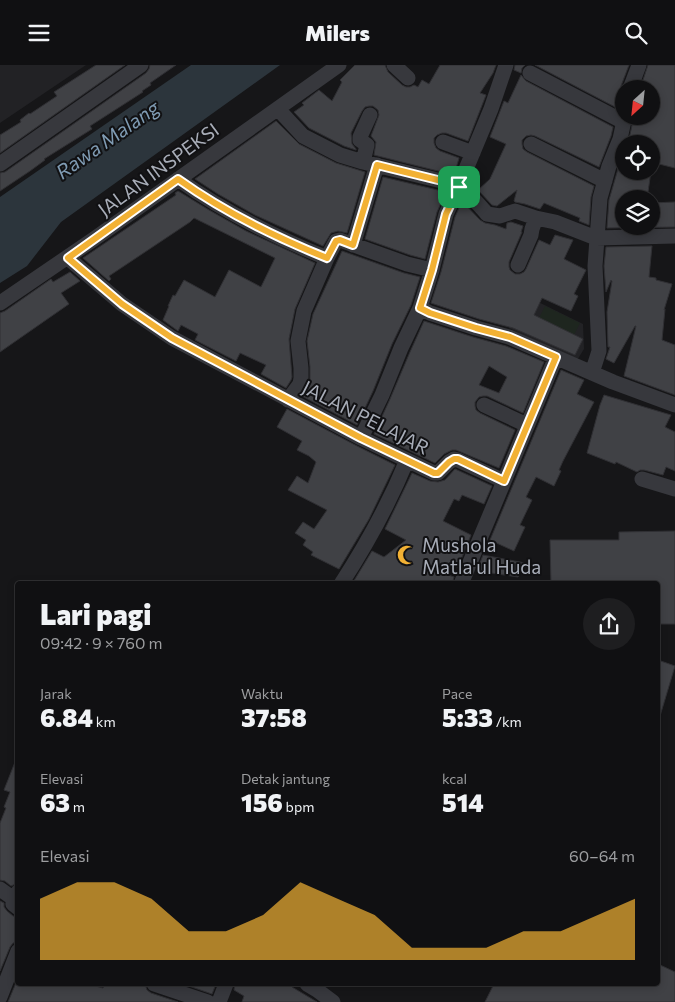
<!DOCTYPE html>
<html lang="id">
<meta charset="utf-8">
<style>
body{margin:0;font-family:Commissioner,sans-serif;background:#1e1e20;color:#f1f3f6;height:100vh;display:flex;flex-direction:column;font-size:19px;white-space:nowrap}
*{box-sizing:border-box;margin:0}
p{font-size:16px;color:#9c9d9f}
.icon{flex:none;width:28px;height:28px;fill:none;stroke:currentColor;stroke-width:2;stroke-linecap:round;stroke-linejoin:round}
.map{position:relative;flex:1;overflow:hidden}
.side{position:absolute;left:15px;top:516px;width:645px;height:405px;display:flex;flex-direction:column;background:#101012;border-radius:5px;box-shadow:0 2px 8px #0003,0 0 0 1px #303032}
.side>*{flex:none}
.needle{width:32px;rotate:207deg}
.fabs{position:absolute;left:615px;top:15px;display:grid;gap:10px}
.fabs a{display:grid;place-items:center;width:45px;height:45px;border-radius:50%;background:#101012;box-shadow:0 2px 8px #0003,0 0 0 1px #303032;font-size:25px}
.pin{position:absolute;display:grid;place-items:center;width:42px;height:42px;color:#fff;margin:-21px;border-radius:10px;box-shadow:0 2px 8px #0006}
.round{display:grid;place-items:center;flex:none;width:52px;height:52px;border-radius:26px;background:#1e1e20}
.summary{display:flex;align-items:center;justify-content:space-between;height:85px;padding:0 25px}
h1{font-size:28px;font-weight:800;line-height:38px}
.figures{display:grid;grid-template-columns:repeat(3,1fr);gap:8px;height:85px;padding:5px 25px}
.figures div{display:grid;align-content:center}
.figures b{font-size:25px;font-weight:800}
.figures small{font-size:14px;font-weight:400}
.figures p{font-size:14px}
.chart{height:140px;padding:10px 25px}
.chart p{display:flex;justify-content:space-between}
.chart svg{width:100%;height:90px;margin-top:5px;fill:#f2b134;opacity:.7}
header{display:flex;justify-content:space-between;align-items:center;height:65px;padding:0 25px;background:#101012;font-size:22px;font-weight:800}
.map>svg:first-child{display:block}
</style>
<header><svg class="icon" aria-label="menu" viewBox="0 0 24 24"><path d="M4 6h16M4 12h16M4 18h16"/></svg>Milers<svg class="icon" aria-label="search" viewBox="0 0 24 24"><circle cx="10" cy="10" r="6"/><path d="M15 15l6 6"/></svg></header>
<div class="map">
<svg width="675" height="937" viewBox="0 0 675 937">
<rect width="100%" height="100%" fill="#161618"/>
<path fill="#222225" d="M 0,0 L 86,0 L 0,58 Z
M 522,229 L 583,259 L 584,284 L 576,297 L 509,263 Z"/>
<path fill="#1e261f" d="M 545,241 L 580,258 L 571,276 L 536,259 Z"/>
<path fill="#2c353c" d="M 191,0 L 280,0 L 61,157 L 27,201 L 0,218 L 0,132 Z"/>
<path fill="#404145" stroke="#303034" fill-rule="evenodd" d="M 96,0 L 125,0 L 0,88 L 0,70 L 21,57 L 20,55 L 29,48 L 30,49 L 57,31 L 54,27 Z
M 150,0 L 176,0 L 150,18 L 151,20 L 142,26 L 143,27 L 90,61 L 92,64 L 44,94 L 45,95 L 30,106 L 0,126 L 0,108 L 5,107 L 146,8 L 149,4 Z
M 355,0 L 385,0 L 388,7 L 402,20 L 406,22 L 410,22 L 414,20 L 418,22 L 422,15 L 429,19 L 440,0 L 496,0 L 493,8 L 480,28 L 486,30 L 468,76 L 446,68 L 442,68 L 437,70 L 434,73 L 434,78 L 436,83 L 440,86 L 459,93 L 454,110 L 374,90 L 376,77 L 371,71 L 379,50 L 378,45 L 373,41 L 369,41 L 365,42 L 362,46 L 351,68 L 352,79 L 356,84 L 356,85 L 344,81 L 309,63 L 294,47 L 304,40 L 302,38 L 319,25 L 332,36 L 342,17 L 340,15 Z
M 515,0 L 525,0 L 522,3 L 521,8 L 514,5 Z
M 535,0 L 629,0 L 621,21 L 621,26 L 615,40 L 618,41 L 617,43 Z
M 648,0 L 675,0 L 675,103 L 651,97 L 651,79 L 628,79 L 634,51 L 651,51 L 651,24 L 640,24 Z
M 521,10 L 526,16 L 613,62 L 611,71 L 599,102 L 535,71 L 531,70 L 526,71 L 522,75 L 522,79 L 523,84 L 527,87 L 594,121 L 591,132 L 589,160 L 579,156 L 580,153 L 544,138 L 540,144 L 525,139 L 515,137 L 514,136 L 517,125 L 497,141 L 492,140 L 478,125 L 490,114 L 506,79 L 490,72 L 504,36 L 508,38 Z
M 276,56 L 299,79 L 336,98 L 365,107 L 347,168 L 338,166 L 331,168 L 323,181 L 255,150 L 218,129 L 195,114 Z
M 624,90 L 624,106 L 651,106 L 647,134 L 624,134 L 624,161 L 651,161 L 651,138 L 675,137 L 675,162 L 607,163 L 609,135 L 618,104 Z
M 383,112 L 446,127 L 437,147 L 425,194 L 410,190 L 365,174 Z
M 178,126 L 209,145 L 246,166 L 315,198 L 295,244 L 289,274 L 292,312 L 291,315 L 286,323 L 261,309 L 266,300 L 240,288 L 236,296 L 195,275 L 198,269 L 181,260 L 178,266 L 163,255 L 169,241 L 168,241 L 173,230 L 175,231 L 184,215 L 215,232 L 229,205 L 261,222 L 275,193 L 194,153 L 190,157 L 109,211 L 111,214 L 109,216 L 83,193 L 176,130 L 175,128 Z
M 462,136 L 480,155 L 485,158 L 495,160 L 506,164 L 507,158 L 511,157 L 523,161 L 521,167 L 522,167 L 509,197 L 509,202 L 510,205 L 515,209 L 520,209 L 524,207 L 526,204 L 539,175 L 550,180 L 555,170 L 573,175 L 564,194 L 586,205 L 574,229 L 578,231 L 571,246 L 542,233 L 534,250 L 583,274 L 575,290 L 513,263 L 479,254 L 431,238 L 441,207 L 455,152 Z
M 652,181 L 649,212 L 656,213 L 656,215 L 672,219 L 664,245 L 665,244 L 662,275 L 675,280 L 675,330 L 624,311 L 636,261 L 635,261 L 614,298 L 606,294 L 610,282 L 608,282 L 607,247 L 612,216 L 611,215 L 606,227 L 604,201 L 606,182 Z
M 342,186 L 404,208 L 420,212 L 411,240 L 392,279 L 373,326 L 357,360 L 302,331 L 308,324 L 310,315 L 310,302 L 307,276 L 313,249 Z
M 70,207 L 80,216 L 61,228 L 69,239 L 0,287 L 0,248 L 5,246 L 51,214 L 53,217 Z
M 424,256 L 473,272 L 506,281 L 544,297 L 523,348 L 487,331 L 483,331 L 479,332 L 475,337 L 475,341 L 476,345 L 480,348 L 515,365 L 499,403 L 456,385 L 452,385 L 444,389 L 435,398 L 374,369 L 390,334 L 410,287 ZM 489,301 L 507,312 L 499,328 L 479,320 Z
M 561,305 L 584,315 L 577,329 L 594,337 L 563,396 L 559,405 L 561,406 L 554,421 L 536,412 L 526,432 L 532,435 L 520,460 L 525,462 L 514,486 L 490,475 Z
M 604,330 L 671,350 L 665,362 L 675,367 L 675,406 L 666,402 L 663,410 L 644,405 L 640,405 L 637,407 L 616,397 L 615,399 L 587,388 L 600,340 Z
M 287,344 L 357,381 L 395,400 L 369,454 L 339,504 L 311,490 L 313,487 L 303,480 L 306,475 L 295,468 L 303,457 L 314,464 L 327,445 L 288,425 L 297,411 L 308,418 L 316,397 L 309,391 L 297,385 L 302,376 L 277,362 Z
M 455,404 L 492,421 L 484,439 L 462,430 L 459,436 L 454,434 L 443,456 L 471,470 L 458,502 L 444,500 L 442,508 L 454,512 L 452,519 L 352,519 L 372,486 L 384,492 L 406,475 L 385,464 L 412,408 L 430,416 L 438,417 L 445,415 Z
M 675,466 L 675,559 L 658,559 L 658,519 L 551,519 L 550,475 L 619,475 L 619,467 Z
M 483,490 L 525,498 L 518,512 L 477,506 Z
M 658,595 L 675,601 L 660,651 L 658,651 Z
M 17,692 L 18,818 L 11,821 L 5,816 L 0,815 L 0,758 L 6,743 L 4,742 L 10,727 L 4,725 Z
M 0,836 L 4,838 L 4,842 L 7,846 L 13,851 L 18,852 L 18,877 L 13,878 L 10,882 L 0,906 Z
M 658,899 L 675,907 L 675,937 L 485,937 L 494,919 L 658,919 Z
M 18,913 L 18,919 L 88,919 L 103,923 L 105,919 L 145,919 L 147,925 L 151,928 L 178,937 L 8,937 Z
M 183,919 L 216,919 L 212,929 Z
M 235,919 L 294,919 L 292,922 L 317,937 L 242,937 L 244,931 L 234,925 Z"/>
<g fill="none" stroke-linecap="round" stroke-linejoin="round">
<path stroke="#37383d" stroke-width="15" d="M 394,0 L 408,13
M 530,8 L 624,57
M 630,24 L 639,0
M 278,44 L 303,71 L 340,90 L 363,97 L 446,117 C 467,124 473,133 487,149 L 500,151 L 515,146 L 536,153 L 555,157 L 596,173 L 675,171
M 443,77 L 473,88
M 531,79 L 605,116
M 363,97 L 367,80 L 360,75 L 360,72 L 370,50
M 0,99 L 141,0
M 178,114 C 224,147 275,172 327,193 L 336,176 L 340,175 L 407,199 L 432,205
M 353,180 L 377,100
M 68,193 L 122,239 L 172,273 L 361,373 L 434,408 L 438,408 L 449,397 L 454,394 L 458,395 L 504,416
M 518,200 L 531,170 L 532,164 L 536,153
M 0,238 L 94,174 L 339,0
M 420,243 L 430,248 L 476,263 L 509,272 L 613,317 L 675,340
M 592,308 L 599,286 L 595,201 L 600,133 L 609,101 L 620,74 L 625,51
M 288,335 L 300,319 L 301,313 L 301,303 L 298,276 L 304,246 L 327,193
M 484,340 L 527,360
M 361,373 L 382,330 L 401,283 L 420,243 L 432,205 L 446,149 L 459,121 L 491,44 L 506,0
M 642,414 L 675,424
M 341,519 C 367,479 389,439 407,395
M 461,519 L 556,292
M 0,824 L 14,834
M 18,827 L 13,839 L 18,843
M 154,919 L 208,937
M 307,919 L 317,925 L 333,937
M 0,932 L 18,886
M 219,937 L 226,919"/>
</g>
<g fill="none" stroke-linecap="round" stroke-linejoin="round">
<defs>
<path id="route" d="M 377,100 L 446,117 L 459,122 L 446,149 L 432,205 L 420,243 L 430,248 L 476,263 L 510,272 L 556,292 L 504,416 L 458,394 L 454,394 L 449,397 L 438,408 L 434,408 L 361,373 L 172,273 L 122,239 L 68,193 L 178,114 C 224,147 275,172 327,193 L 336,176 L 340,175 L 353,180 Z"/>
</defs>
<use href="#route" stroke="#fff" stroke-width="10"/>
<use href="#route" stroke="#f2b134" stroke-width="6"/>
</g>
<defs>
<symbol id="mosque-bare" viewBox="-9 -9 18 18"><path d="M3.5-4.9A6 6 0 1 0 3.5 4.9A5 5 0 1 1 3.5-4.9Z" fill="#f2b134" stroke="#111113" stroke-width="2.5" paint-order="stroke"/></symbol>
</defs>
<g fill-rule="evenodd">
<use href="#mosque-bare" x="393" y="476" width="28" height="28"/>
</g>
<g text-anchor="middle" dominant-baseline="central" stroke-width="4" stroke-linejoin="round" paint-order="stroke">
<g font-size="19" fill="#a8adb8" stroke="#111113">
<text transform="translate(158 104) rotate(-36)">JALAN INSPEKSI</text>
<text transform="translate(366 352) rotate(27)">JALAN PELAJAR</text>
</g>
<g font-size="19" fill="#a8adb8" stroke="#111113" text-anchor="start">
<text x="422" y="479">Mushola<tspan x="422" dy="22">Matla'ul Huda</tspan></text>
</g>
<g font-size="20" font-style="italic" fill="#7f9bb3" stroke="#111113">
<text transform="translate(107 74) rotate(-35)">Rawa Malang</text>
</g>
</g>
</svg>
<div class="fabs">
<a><svg class="needle" viewBox="-14 -14 28 28"><path d="M0-13l5 13h-10z" fill="#e53935"/><path d="M0 13l5-13h-10z" fill="#9c9d9f"/></svg></a>
<a><svg class="icon" aria-label="locate" viewBox="0 0 24 24"><circle cx="12" cy="12" r="6"/><path d="M12 2v4M12 18v4M2 12h4M18 12h4"/></svg></a>
<a><svg class="icon" aria-label="layers" viewBox="0 0 24 24"><path d="M12 4l9 5-9 5-9-5zM3 14l9 5 9-5"/></svg></a>
</div>
<div class="pin" style="left:459px;top:122px;background:#1e9e55"><svg class="icon" aria-label="arrive" viewBox="0 0 24 24"><path d="M6 21V4h12l-3 4 3 4H6"/></svg></div>
<section class="side">
<div class="summary"><div><h1>Lari pagi</h1><p>09:42 · 9 × 760 m</p></div><a class="round"><svg class="icon" aria-label="share" viewBox="0 0 24 24"><path d="M12 15V3M7 8l5-5 5 5M5 13v7h14v-7"/></svg></a></div>
<div class="figures">
<div><p>Jarak</p><b>6.84<small> km</small></b></div>
<div><p>Waktu</p><b>37:58</b></div>
<div><p>Pace</p><b>5:33<small> /km</small></b></div>
</div>
<div class="figures">
<div><p>Elevasi</p><b>63<small> m</small></b></div>
<div><p>Detak jantung</p><b>156<small> bpm</small></b></div>
<div><p>kcal</p><b>514</b></div>
</div>
<div class="chart"><p><span>Elevasi</span>60–64 m</p>
<svg viewBox="0 0 160 44" preserveAspectRatio="none"><path d="M0 44V14L10 6L20 6L30 14L40 30L50 30L60 22L70 6L80 14L90 22L100 38L110 38L120 38L130 30L140 30L150 22L160 14V44z"/></svg>
</div>
</section>
</div>
